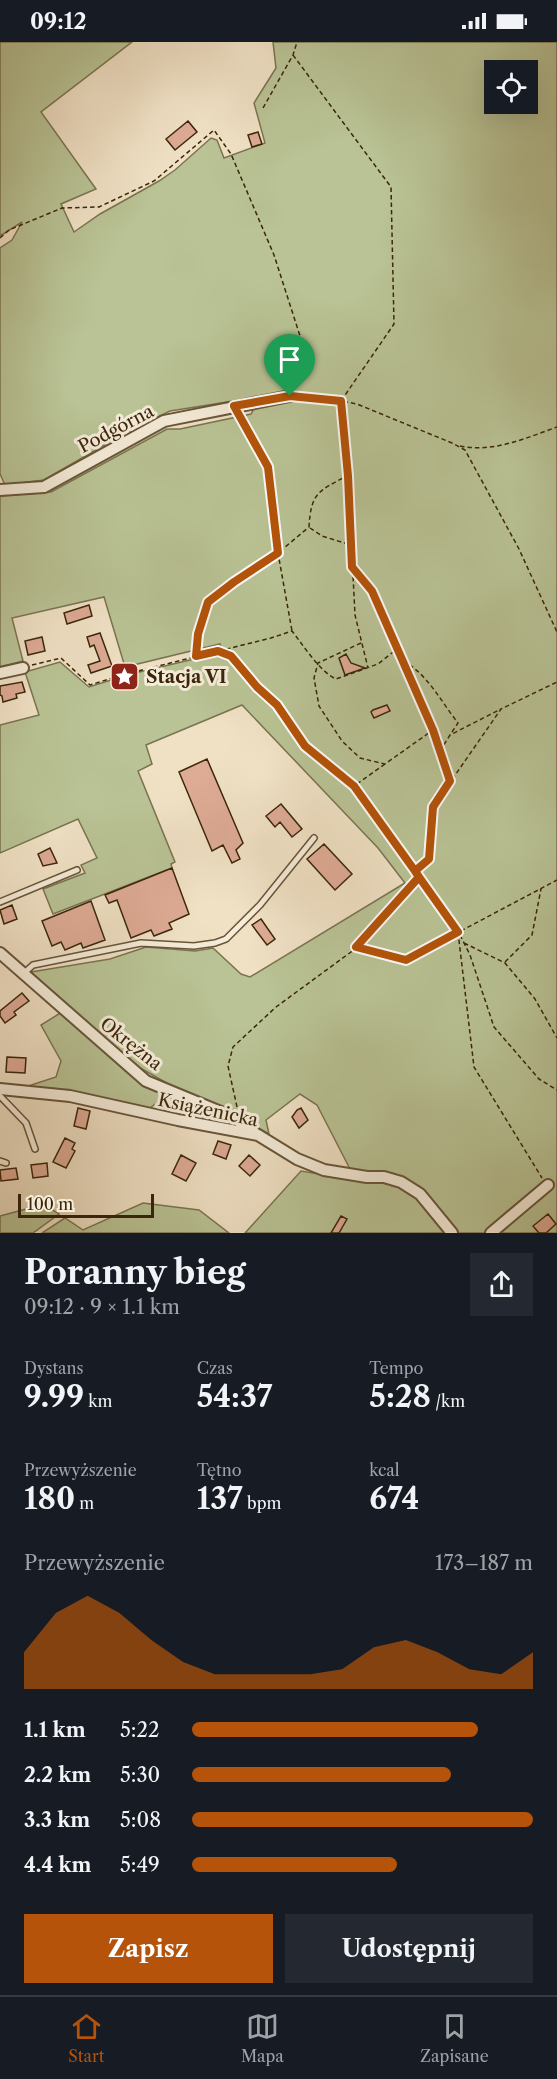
<!DOCTYPE html>
<html lang="pl">
<meta charset="utf-8">
<style>
body{margin:0;font-family:"Libre Caslon Text",serif;background:#242831;color:#f1f3f6;height:100vh;display:flex;flex-direction:column;font-size:22px;white-space:nowrap}
*{box-sizing:border-box;margin:0}
p{font-size:20px;color:#9ea1a6}
.icon{flex:none;width:33px;height:33px;fill:none;stroke:currentColor;stroke-width:2;stroke-linecap:round;stroke-linejoin:round}
.map{position:relative;height:1191px;overflow:hidden}
.panel{display:flex;flex-direction:column;background:#171b24;flex:1}
.panel>*{flex:none}
.controls{position:absolute;left:484px;top:18px;display:grid;gap:12px}
.controls a{display:grid;place-items:center;width:54px;height:54px;border-radius:0px;background:#171b24;box-shadow:0 6px 24px #0002;font-size:30px}
.scale{position:absolute;left:18px;bottom:15px;width:136px;box-sizing:border-box;padding-left:6px;border:3px solid #3b260b;border-top:0;font-size:16px;line-height:21px;white-space:nowrap;color:#3b260b;-webkit-text-stroke:4px #f5ecd9;paint-order:stroke}
.pin{position:absolute;display:grid;place-items:center;width:51px;height:51px;color:#fff;margin:-62px -26px;border-radius:50% 50% 50% 0;rotate:-45deg;box-shadow:0 0 6px #0007}
.pin .icon{rotate:45deg}
.round{display:grid;place-items:center;flex:none;width:63px;height:63px;border-radius:0px;background:#242831}
.overview{display:flex;align-items:center;justify-content:space-between;height:102px;padding:0 24px}
h1{font-size:33px;font-weight:800;line-height:45px}
.figures{display:grid;grid-template-columns:repeat(3,1fr);gap:9px;height:102px;padding:6px 24px}
.figures div{display:grid;align-content:center}
.figures b{font-size:30px;font-weight:800}
.figures small{font-size:16px;font-weight:400}
.figures p{font-size:16px}
.chart{height:168px;padding:12px 24px}
.chart p{display:flex;justify-content:space-between}
.chart svg{width:100%;height:108px;margin-top:6px;fill:#b45309;opacity:.7}
.action{display:flex;gap:12px;margin-top:auto;padding:12px 24px}
.action a{flex:1;height:69px;border-radius:0px;background:#b45309;color:#fff;font-size:24px;font-weight:800;line-height:69px;text-align:center}
.action a+a{background:#242831;color:#f1f3f6}
ul{padding:0 24px;list-style:none;font-size:20px}
li{display:grid;grid-template-columns:96px 72px 1fr;align-items:center;height:45px}
li i{height:15px;border-radius:8px;background:#b45309}
.status{display:flex;justify-content:space-between;align-items:center;height:42px;padding:0 30px;background:#171b24;direction:ltr}
.status svg{height:16px;fill:currentColor}
.dock{display:flex;justify-content:space-around;align-items:center;height:84px;border-top:2px solid #363941;background:#171b24;font-size:16px;color:#9ea1a6}
.dock a{display:grid;justify-items:center;gap:3px}
.dock .on{color:#b45309}
.map>svg:first-child{display:block}
</style>
<div class="status"><b>09:12</b><svg viewBox="0 0 49 12"><path d="M0 12V9h3v3zM5 12V6h3v6zM10 12V3h3v9zM15 12V0h3v12zM26 1h20v11H26zM47 4h2v5h-2z"/></svg></div>
<div class="map">
<svg width="557" height="1191" viewBox="0 0 557 1191">
<rect width="100%" height="100%" fill="#f0e1c5"/>
<filter id="stains"><feTurbulence type="fractalNoise" baseFrequency=".00333" numOctaves="4"/><feColorMatrix values="0 0 0 0 .2 0 0 0 0 .09 0 0 0 0 .02 0 0 0 .5 -.17"/></filter>
<radialGradient id="worn" r=".72"><stop offset=".6" stop-color="#630" stop-opacity="0"/><stop offset="1" stop-color="#630" stop-opacity=".3"/></radialGradient>
<path fill="#b9c395" stroke="#7a7450" stroke-width="1.5" fill-rule="evenodd" d="M 0,0 L 132,0 L 41,70 L 96,147 L 61,162 L 74,190 L 100,172 L 159,139 L 175,128 L 211,96 L 217,98 L 224,116 L 265,101 L 254,61 L 276,26 L 273,0 L 557,0 L 557,1191 L 245,1191 L 301,1129 L 349,1137 L 351,1129 L 317,1063 L 300,1052 L 266,1078 L 269,1092 L 219,1064 L 172,1044 L 133,1022 L 31,930 L 110,917 L 146,905 L 195,909 L 213,906 L 241,932 L 250,935 L 405,841 L 378,806 L 242,663 L 146,703 L 152,722 L 138,729 L 175,820 L 171,822 L 172,826 L 53,872 L 43,847 L 85,831 L 81,823 L 97,816 L 78,777 L 0,811 L 0,683 L 39,673 L 25,630 L 60,620 L 89,645 L 127,633 L 215,612 L 224,615 L 220,602 L 125,625 L 104,555 L 12,576 L 23,619 L 0,625 L 0,454 L 51,450 L 167,387 L 180,387 L 251,372 L 260,355 L 170,369 L 129,389 L 44,438 L 5,443 L 0,432 L 0,206 L 12,198 L 22,180 L 0,194 ZM 495,28 L 528,28 L 528,62 L 495,62 Z
M 62,970 L 168,1052 L 150,1066 L 95,1055 L 19,1047 L 56,1035 L 61,1019 L 41,983 Z
M 143,1161 L 199,1168 L 229,1191 L 42,1191 L 65,1176 L 83,1188 Z
M 44,1162 L 59,1172 L 33,1191 L 0,1191 L 0,1174 Z"/>
<path fill="#deab95" stroke="#3b260b" stroke-width="1.5" d="M 188,79 L 197,90 L 175,108 L 166,97 Z
M 258,90 L 262,102 L 252,105 L 248,93 Z
M 89,563 L 92,574 L 67,582 L 64,571 Z
M 100,591 L 112,624 L 91,631 L 88,623 L 100,619 L 94,603 L 90,605 L 87,595 Z
M 42,595 L 45,609 L 28,613 L 25,599 Z
M 346,612 L 351,621 L 365,626 L 345,633 L 339,616 Z
M 22,640 L 25,650 L 16,652 L 17,656 L 3,660 L 2,654 L 0,653 L 0,644 Z
M 387,663 L 390,669 L 374,676 L 371,670 L 373,668 Z
M 207,717 L 243,801 L 236,808 L 240,817 L 232,821 L 223,803 L 212,809 L 179,730 Z
M 281,762 L 302,787 L 292,795 L 280,780 L 275,785 L 266,774 Z
M 324,802 L 352,832 L 335,848 L 307,817 Z
M 50,806 L 57,821 L 43,824 L 38,812 Z
M 172,826 L 189,872 L 169,881 L 172,887 L 154,894 L 151,888 L 131,896 L 117,858 L 109,861 L 105,853 Z
M 91,859 L 105,898 L 83,906 L 81,901 L 65,908 L 61,900 L 52,904 L 42,879 Z
M 12,863 L 17,877 L 4,882 L 0,868 Z
M 261,877 L 275,897 L 267,903 L 252,883 Z
M 22,951 L 29,959 L 14,970 L 16,973 L 5,981 L 0,974 L 0,969 Z
M 7,1015 L 26,1016 L 25,1031 L 6,1030 Z
M 78,1066 L 90,1069 L 86,1087 L 74,1084 Z
M 301,1066 L 308,1078 L 299,1086 L 292,1075 L 297,1068 Z
M 65,1096 L 75,1101 L 72,1107 L 75,1109 L 66,1126 L 53,1120 Z
M 218,1099 L 231,1103 L 226,1117 L 213,1112 Z
M 181,1113 L 196,1121 L 186,1139 L 172,1132 Z
M 249,1113 L 260,1123 L 250,1134 L 239,1124 Z
M 47,1121 L 48,1134 L 33,1136 L 31,1123 Z
M 16,1126 L 18,1137 L 1,1139 L 0,1128 Z
M 548,1172 L 556,1182 L 546,1191 L 539,1191 L 533,1184 Z
M 341,1174 L 347,1177 L 339,1191 L 331,1191 Z"/>
<g fill="none" stroke-linecap="round" stroke-linejoin="round">
<defs>
<path id="service" d="M 0,860 L 77,828
M 23,932 L 33,923 L 141,901 L 194,904 L 215,901 L 226,897 L 260,863 L 314,796
M 0,1054 L 26,1081 L 35,1107
M 0,1119 L 6,1121"/>
<path id="minor" d="M 0,448 L 44,445 L 164,379 L 290,354
M 0,631 L 23,626
M 0,911 L 146,1039 L 233,1075 L 255,1091
M 0,1047 L 70,1054 L 178,1078 L 258,1093 L 297,1117 L 324,1128 L 367,1135 L 384,1135 L 401,1140 L 420,1152 L 452,1191
M 491,1191 L 548,1143"/>
</defs>
<use href="#service" stroke="#68553a" stroke-width="8"/>
<use href="#minor" stroke="#68553a" stroke-width="14"/>
<path stroke="#3b260b" stroke-width="1.5" stroke-dasharray="4.5 3" stroke-linecap="butt" d="M 293,13 L 391,145 L 394,282 L 341,359 L 357,362 L 452,401 L 465,408 L 519,507 L 557,590
M 263,66 L 293,13 L 297,0
M 0,196 L 9,188 L 62,166 L 99,165 L 154,139 L 214,88 L 231,112 L 274,213 L 300,294 L 292,344
M 300,355 L 341,359 L 348,434 L 355,573 L 368,626
M 241,375 L 268,425 L 278,511 L 292,589
M 460,404 C 493,411 526,396 557,385
M 310,486 L 322,494 L 351,503
M 353,526 L 372,549 L 433,688 L 450,738
M 361,601 L 318,621 L 314,636 L 319,664 L 342,699 L 360,716 L 385,722 L 433,688
M 218,609 L 231,614 L 257,645 L 277,663 L 305,704 L 353,744
M 196,613 L 198,592 L 208,560 L 234,540 L 278,511 L 309,485 C 311,451 318,449 347,434
M 403,619 C 427,631 442,661 458,681 L 450,693
M 32,623 L 61,616 L 90,643 L 122,633 L 271,596 L 292,589 C 303,603 320,630 336,637 L 378,622 L 397,607
M 440,709 L 450,693 L 501,667
M 385,722 L 354,744 L 458,890 L 474,1025 L 542,1136
M 415,829 L 430,817 L 433,765 L 501,667 L 557,640
M 460,893 L 470,913 L 494,985 L 539,1037 L 557,1048
M 464,901 L 505,921 L 535,957 L 557,996
M 357,906 L 406,918 L 557,838
M 505,920 L 532,893 L 541,847
M 237,1065 L 228,1024 L 233,1005 L 276,965 L 351,910 L 418,836"/>
<use href="#service" stroke="#f5ecd9" stroke-width="5"/>
<use href="#minor" stroke="#f5ecd9" stroke-width="10"/>
</g>
<g fill="none" stroke-linecap="round" stroke-linejoin="round">
<defs>
<path id="route" d="M 290,354 L 234,364 L 268,425 L 278,511 L 234,540 L 208,560 L 198,592 L 196,614 L 218,609 L 231,614 L 257,645 L 277,663 L 305,704 L 354,744 L 415,829 L 419,835 L 356,905 L 406,918 L 458,890 L 419,835 L 415,829 L 429,817 L 433,765 L 450,739 L 433,688 L 372,549 L 352,525 L 348,434 L 341,359 L 290,354"/>
</defs>
<use href="#route" stroke="#fff" stroke-width="12"/>
<use href="#route" stroke="#b45309" stroke-width="8"/>
</g>
<defs>
<symbol id="sight-square" viewBox="-11 -11 22 22"><rect x="-9" y="-9" width="18" height="18" rx="4" fill="#8f2418" stroke="#f5ecd9"/><path d="M0-6L1.8-2.2L6-1.7L2.9 1.2L3.7 5.4L0 3.3L-3.7 5.4L-2.9 1.2L-6-1.7L-1.8-2.2Z" fill="#fff"/></symbol>
</defs>
<g fill-rule="evenodd">
<use href="#sight-square" x="108" y="618" width="33" height="33"/>
</g>
<g text-anchor="middle" dominant-baseline="central" stroke-width="6" stroke-linejoin="round" paint-order="stroke">
<g font-size="18" fill="#3b260b" stroke="#f5ecd9">
<text transform="translate(116 387) rotate(-28)">Podgórna</text>
<text transform="translate(131 1002) rotate(38)">Okrężna</text>
<text transform="translate(208 1068) rotate(12)">Książenicka</text>
</g>
<g font-size="18" font-weight="bold" fill="#3b260b" stroke="#f5ecd9" text-anchor="start">
<text x="146" y="635">Stacja VI</text>
</g>
</g>
<rect width="100%" height="100%" filter="url(#stains)"/>
<rect width="100%" height="100%" fill="url(#worn)"/>
</svg>
<div class="controls">
<a><svg class="icon" aria-label="locate" viewBox="0 0 24 24"><circle cx="12" cy="12" r="6"/><path d="M12 2v4M12 18v4M2 12h4M18 12h4"/></svg></a>
</div>
<div class="scale">100 m</div>
<div class="pin" style="left:290px;top:354px;background:#1e9e55"><svg class="icon" aria-label="arrive" viewBox="0 0 24 24"><path d="M6 21V4h12l-3 4 3 4H6"/></svg></div>
</div>
<section class="panel">
<div class="overview"><div><h1>Poranny bieg</h1><p>09:12 · 9 × 1.1 km</p></div><a class="round"><svg class="icon" aria-label="share" viewBox="0 0 24 24"><path d="M12 15V3M7 8l5-5 5 5M5 13v7h14v-7"/></svg></a></div>
<div class="figures">
<div><p>Dystans</p><b>9.99<small> km</small></b></div>
<div><p>Czas</p><b>54:37</b></div>
<div><p>Tempo</p><b>5:28<small> /km</small></b></div>
</div>
<div class="figures">
<div><p>Przewyższenie</p><b>180<small> m</small></b></div>
<div><p>Tętno</p><b>137<small> bpm</small></b></div>
<div><p>kcal</p><b>674</b></div>
</div>
<div class="chart"><p><span>Przewyższenie</span>173–187 m</p>
<svg viewBox="0 0 160 44" preserveAspectRatio="none"><path d="M0 44V29L10 13L20 6L30 13L40 24L50 33L60 38L70 38L80 38L90 38L100 36L110 27L120 24L130 29L140 36L150 38L160 29V44z"/></svg>
</div>
<ul>
<li><b>1.1 km</b>5:22<i style="width:84%"></i></li>
<li><b>2.2 km</b>5:30<i style="width:76%"></i></li>
<li><b>3.3 km</b>5:08<i style="width:100%"></i></li>
<li><b>4.4 km</b>5:49<i style="width:60%"></i></li>
</ul>
<div class="action"><a>Zapisz</a><a>Udostępnij</a></div>
</section>
<nav class="dock">
<a class="on"><svg class="icon" aria-label="home" viewBox="0 0 24 24"><path d="M3 11l9-7 9 7M6 9v11h12V9"/></svg>Start</a>
<a><svg class="icon" aria-label="map" viewBox="0 0 24 24"><path d="M3 6l6-2 6 2 6-2v14l-6 2-6-2-6 2zM9 4v14M15 6v14"/></svg>Mapa</a>
<a><svg class="icon" aria-label="saved" viewBox="0 0 24 24"><path d="M7 4h10v16l-5-4-5 4z"/></svg>Zapisane</a>
</nav>
